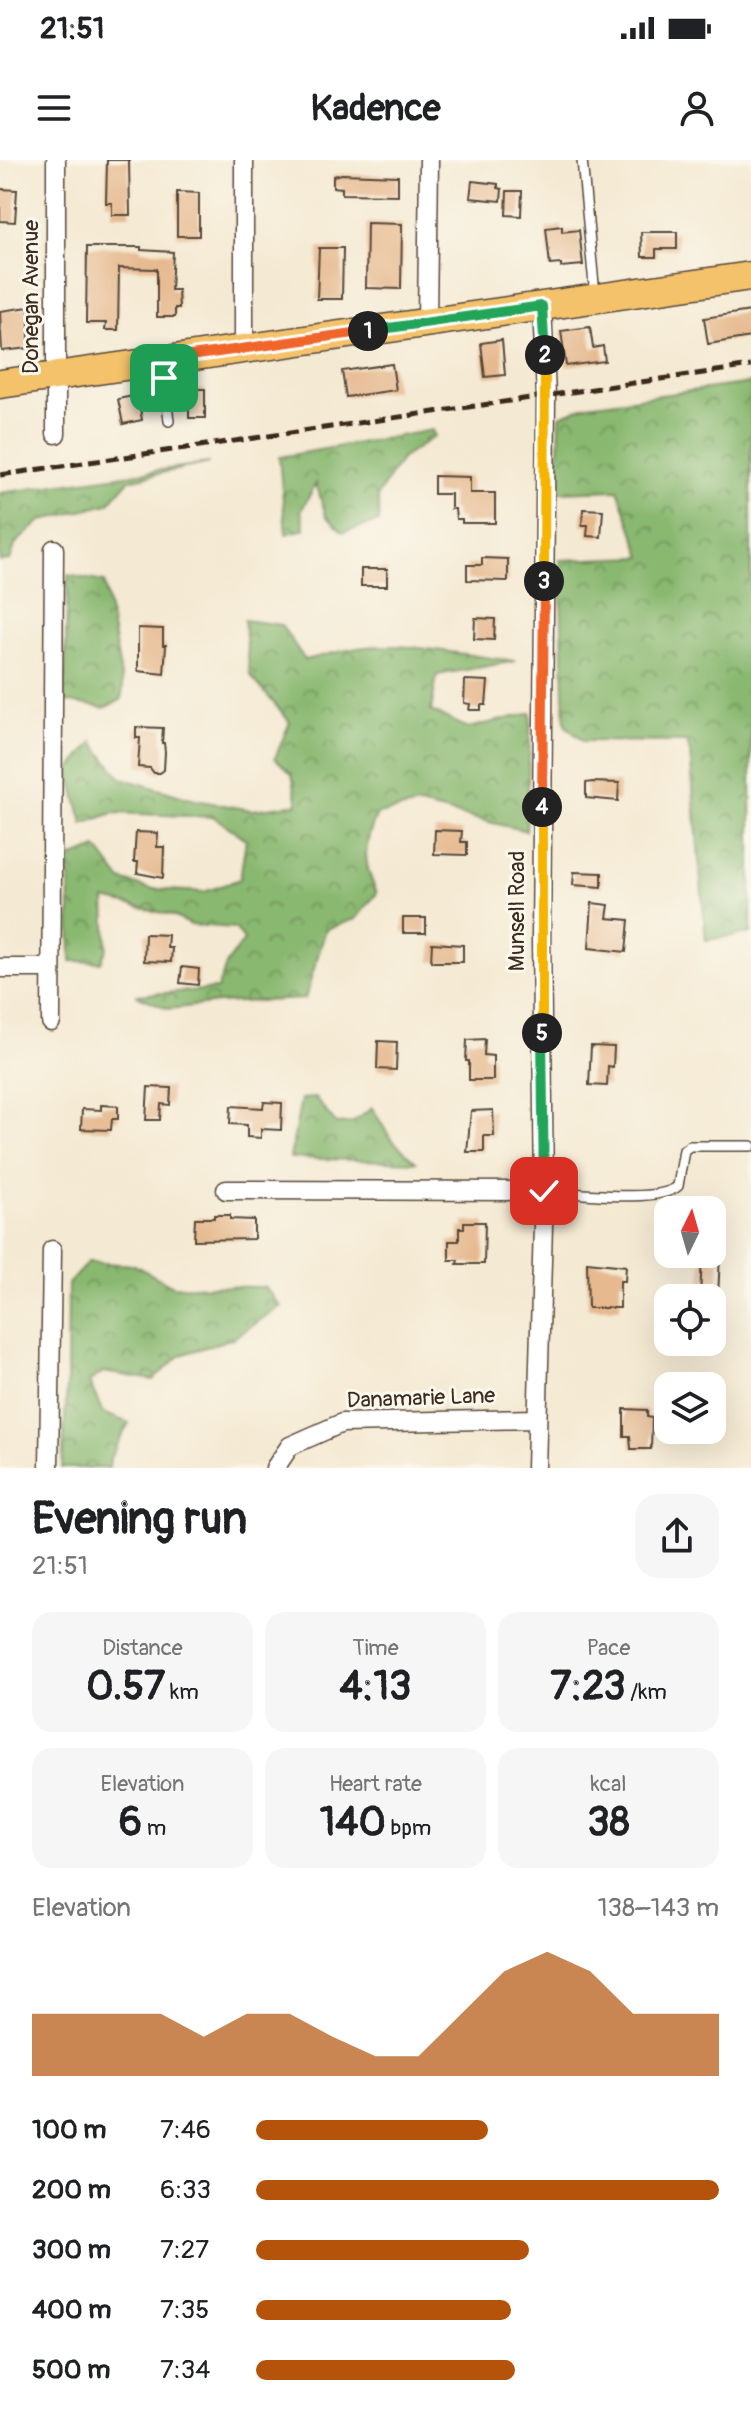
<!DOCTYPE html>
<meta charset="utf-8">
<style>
body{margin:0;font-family:Pangolin,sans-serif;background:#f6f6f6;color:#202124;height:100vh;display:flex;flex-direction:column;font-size:30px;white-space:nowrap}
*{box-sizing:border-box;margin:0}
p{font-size:26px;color:#757577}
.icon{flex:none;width:44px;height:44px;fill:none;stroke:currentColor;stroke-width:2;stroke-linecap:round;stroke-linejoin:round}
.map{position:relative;height:1308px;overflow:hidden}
.sheet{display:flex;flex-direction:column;background:#fff;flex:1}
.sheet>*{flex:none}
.needle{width:52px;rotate:5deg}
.tools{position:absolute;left:654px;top:1036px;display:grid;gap:16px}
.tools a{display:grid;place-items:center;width:72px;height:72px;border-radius:16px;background:#fff;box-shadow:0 8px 32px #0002;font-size:40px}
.pin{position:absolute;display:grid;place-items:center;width:68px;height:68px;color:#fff;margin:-34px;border-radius:16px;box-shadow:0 4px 12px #0006}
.km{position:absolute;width:40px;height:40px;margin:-20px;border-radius:50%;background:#222;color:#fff;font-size:22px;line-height:40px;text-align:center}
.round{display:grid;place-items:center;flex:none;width:84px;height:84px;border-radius:24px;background:#f6f6f6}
.overview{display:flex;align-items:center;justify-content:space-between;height:136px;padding:0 32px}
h1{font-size:44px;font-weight:700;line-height:60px}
.stats{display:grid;grid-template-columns:repeat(3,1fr);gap:12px;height:136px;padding:8px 32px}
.stats div{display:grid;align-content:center;border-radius:20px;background:#f6f6f6;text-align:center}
.stats b{font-size:40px;font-weight:700}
.stats small{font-size:22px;font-weight:400}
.stats p{font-size:22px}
.chart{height:224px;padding:16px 32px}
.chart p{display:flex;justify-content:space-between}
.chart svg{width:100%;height:144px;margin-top:8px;fill:#b45309;opacity:.7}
ul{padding:0 32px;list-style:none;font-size:26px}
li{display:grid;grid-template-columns:128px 96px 1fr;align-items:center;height:60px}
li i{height:20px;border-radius:10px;background:#b45309}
.status{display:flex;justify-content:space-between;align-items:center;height:56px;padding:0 40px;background:#fff;direction:ltr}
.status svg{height:22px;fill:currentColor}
header{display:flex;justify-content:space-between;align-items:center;height:104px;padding:0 32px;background:#fff;font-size:36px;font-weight:700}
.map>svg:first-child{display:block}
</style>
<div class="status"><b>21:51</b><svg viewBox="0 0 49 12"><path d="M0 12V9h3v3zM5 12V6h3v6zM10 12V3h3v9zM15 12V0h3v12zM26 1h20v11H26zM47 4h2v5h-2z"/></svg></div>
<header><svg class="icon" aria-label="menu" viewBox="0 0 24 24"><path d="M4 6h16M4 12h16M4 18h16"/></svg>Kadence<svg class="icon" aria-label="person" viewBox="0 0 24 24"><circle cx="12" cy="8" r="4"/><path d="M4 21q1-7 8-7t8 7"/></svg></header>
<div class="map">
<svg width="751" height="1308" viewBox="0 0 751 1308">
<defs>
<pattern id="forest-crowns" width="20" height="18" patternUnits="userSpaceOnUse" patternTransform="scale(2)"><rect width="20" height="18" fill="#89b870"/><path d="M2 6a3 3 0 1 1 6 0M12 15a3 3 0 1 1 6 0" fill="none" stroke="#71965b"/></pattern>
</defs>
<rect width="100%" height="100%" fill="#fbf7ec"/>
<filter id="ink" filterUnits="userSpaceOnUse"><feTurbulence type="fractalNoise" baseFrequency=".0125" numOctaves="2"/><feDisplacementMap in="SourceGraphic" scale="16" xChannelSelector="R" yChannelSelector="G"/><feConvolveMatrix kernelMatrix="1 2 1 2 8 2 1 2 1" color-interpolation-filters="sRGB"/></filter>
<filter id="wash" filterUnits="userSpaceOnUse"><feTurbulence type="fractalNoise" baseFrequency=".006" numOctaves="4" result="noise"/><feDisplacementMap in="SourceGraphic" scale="32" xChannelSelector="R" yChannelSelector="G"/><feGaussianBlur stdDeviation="1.8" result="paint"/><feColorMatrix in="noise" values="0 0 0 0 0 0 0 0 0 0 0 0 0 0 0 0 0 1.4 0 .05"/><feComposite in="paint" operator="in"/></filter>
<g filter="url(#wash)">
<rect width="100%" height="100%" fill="#f4e9d2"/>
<path fill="url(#forest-crowns)" stroke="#627147" stroke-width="2" d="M 751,223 L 751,773 L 706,780 L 690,593 L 687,582 L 583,581 L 565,565 L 560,400 L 642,397 L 618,330 L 558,332 L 560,256 L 587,245 Z
M 432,270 L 435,276 L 401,299 L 378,335 L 379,362 L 343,372 L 326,356 L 316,323 L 301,351 L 305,369 L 286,374 L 279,297 Z
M 209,303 L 129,320 L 108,344 L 41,361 L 16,383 L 10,400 L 0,401 L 0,333 Z
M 68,415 L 104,422 L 123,528 L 121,540 L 104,548 L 64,541 Z
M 244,460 L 281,465 L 305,500 C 325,495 346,489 366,487 C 416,482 467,497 516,501 L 437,515 L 431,551 L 468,568 L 531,553 L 526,671 L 419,645 L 377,654 C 363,685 362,702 377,733 L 356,759 L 326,769 L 305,839 L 218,843 L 169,849 L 136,835 L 217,829 L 227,803 L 244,780 L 235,768 L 191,765 L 171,755 L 105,739 L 107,788 L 101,802 L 71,801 L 69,699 L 97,688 L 121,720 L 150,729 L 204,732 L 240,719 L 246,679 L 214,657 L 113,653 L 83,664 L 69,611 L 93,582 L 121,618 L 195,640 L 252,650 L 298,644 L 292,614 L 275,598 L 290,562 L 250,515 Z
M 315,938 L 336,964 L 352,963 L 372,948 L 391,979 L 416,1002 L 290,998 L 301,939 Z
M 88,1102 L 134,1105 L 173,1126 L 264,1127 L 281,1146 L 233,1178 L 181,1195 L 153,1220 L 103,1212 L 89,1222 L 103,1253 L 129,1263 L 110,1298 L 109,1308 L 62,1308 L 67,1226 L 68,1124 Z"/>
<g id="blocks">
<path fill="#e6b98f" d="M 107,0 L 129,0 L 130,55 L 112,55 L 112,43 L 106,43 Z
M 342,14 L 398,16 L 398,35 L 342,34 L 342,28 L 333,27 L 333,16 Z
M 472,21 L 498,24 L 498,28 L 502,29 L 501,41 L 470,38 Z
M 0,29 L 17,30 L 15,62 L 0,61 Z
M 507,31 L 522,31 L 521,56 L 506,55 Z
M 177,32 L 199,33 L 199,76 L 177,76 Z
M 367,63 L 402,64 L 401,129 L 366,128 Z
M 562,66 L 562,72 L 579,70 L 583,105 L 561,107 L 561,104 L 550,105 L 546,68 Z
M 641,72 L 677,72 L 677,89 L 656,89 L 656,97 L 642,97 Z
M 87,87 L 141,87 L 141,90 L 173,92 L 171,130 L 178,130 L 179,148 L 175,148 L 175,157 L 157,157 L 157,109 L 119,108 L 118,170 L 105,170 L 106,163 L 86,163 Z
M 319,88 L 343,88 L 342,139 L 317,139 Z
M 29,147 L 29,188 L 2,191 L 0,151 Z
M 751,151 L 751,177 L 708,184 L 704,158 Z
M 590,167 L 593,188 L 603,186 L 605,201 L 566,206 L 561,171 Z
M 502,180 L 505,215 L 485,217 L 481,183 Z
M 392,204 L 396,230 L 346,237 L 342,211 Z
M 189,229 L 205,229 L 205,258 L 189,258 Z
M 138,235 L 142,260 L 123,264 L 118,239 Z
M 434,316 L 470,317 L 470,333 L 495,333 L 495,363 L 462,363 L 462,359 L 456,359 L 455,349 L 451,349 L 451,334 L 434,334 Z
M 583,349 L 603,350 L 601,377 L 587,376 L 588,365 L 582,365 Z
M 482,398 L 508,399 L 508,421 L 467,420 L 467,405 L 482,405 Z
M 361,409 L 387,409 L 387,426 L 361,426 Z
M 475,458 L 495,459 L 494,480 L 474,479 Z
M 138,468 L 163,469 L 163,485 L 166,485 L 164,514 L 138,511 Z
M 465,520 L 488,521 L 486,545 L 481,545 L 481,550 L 469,550 L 470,544 L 464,543 Z
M 136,567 L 163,568 L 162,583 L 164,583 L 165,592 L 164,610 L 160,613 L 154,613 L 150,608 L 138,607 L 140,578 L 136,578 Z
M 592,622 L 619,623 L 618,641 L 586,638 L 586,623 Z
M 435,670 L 462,671 L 461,682 L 467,682 L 467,695 L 434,694 Z
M 136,672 L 158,673 L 157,687 L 164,687 L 163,718 L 137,713 L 138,702 L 134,702 Z
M 574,712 L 602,713 L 602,727 L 573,725 Z
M 592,743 L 609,745 L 607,758 L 629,760 L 626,792 L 589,788 Z
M 403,758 L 426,758 L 426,773 L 403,773 Z
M 145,774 L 168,775 L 167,788 L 172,788 L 171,802 L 144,801 Z
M 432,783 L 463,785 L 463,802 L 431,802 Z
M 182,807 L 199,809 L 198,825 L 180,823 Z
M 485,879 L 484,895 L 493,896 L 493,920 L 469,920 L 469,901 L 466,901 L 467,880 Z
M 378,881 L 397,882 L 396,910 L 377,909 Z
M 591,886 L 614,887 L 613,907 L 608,906 L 607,926 L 589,925 Z
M 148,927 L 171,928 L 170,945 L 161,944 L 160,960 L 146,960 Z
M 264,942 L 282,943 L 281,970 L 261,969 L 261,978 L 247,977 L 247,965 L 230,964 L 231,946 L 263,948 Z
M 101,945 L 118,946 L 118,959 L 112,959 L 111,970 L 81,969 L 82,949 L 101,950 Z
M 493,950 L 494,976 L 484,976 L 484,992 L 467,992 L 471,951 Z
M 214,1055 L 230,1055 L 230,1059 L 254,1060 L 254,1079 L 194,1080 L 195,1058 L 214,1058 Z
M 464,1062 L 485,1062 L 484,1104 L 457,1104 L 458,1100 L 449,1100 L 449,1081 L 459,1081 L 459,1068 L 464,1068 Z
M 702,1094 L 720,1094 L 718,1138 L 700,1138 Z
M 587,1102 L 626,1106 L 625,1121 L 620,1121 L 620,1148 L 588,1148 Z
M 624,1249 L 647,1250 L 647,1257 L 652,1258 L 651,1289 L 631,1289 L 630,1276 L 624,1276 Z"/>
</g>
</g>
<g filter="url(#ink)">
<use href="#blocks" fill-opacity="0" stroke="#574739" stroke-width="2"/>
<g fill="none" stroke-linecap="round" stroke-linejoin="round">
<defs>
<path id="service" d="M 582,0 L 595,135
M 162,204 L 169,261
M 544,1031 C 573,1032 659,1044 678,1026 L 684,990 L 690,986 L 751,986"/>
<path id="minor" d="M 56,0 L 56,274
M 244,0 L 244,189
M 427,162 L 429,0
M 0,808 L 50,808
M 51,862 L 54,389
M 226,1030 L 544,1031
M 49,1308 L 52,1090
M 275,1308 L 290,1286 L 342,1263 L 537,1259
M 536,1308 L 544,1031 L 541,778 L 546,236 L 542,146"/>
<path id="primary" d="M 0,224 L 751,116"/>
</defs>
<use href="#service" stroke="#574739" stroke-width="12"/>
<use href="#minor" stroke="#574739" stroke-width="21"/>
<use href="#primary" stroke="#574739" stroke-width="31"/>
<use href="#service" stroke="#fff" stroke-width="9"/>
<use href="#minor" stroke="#fff" stroke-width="18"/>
<use href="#primary" stroke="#f4c26a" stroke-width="28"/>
<path stroke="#3b2a1e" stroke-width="5" stroke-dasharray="12 6" stroke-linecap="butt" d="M 0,315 L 751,206"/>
</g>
</g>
<g fill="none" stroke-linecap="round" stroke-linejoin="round" filter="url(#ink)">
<defs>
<path id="split-1" d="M 164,218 L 162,200 L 368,171"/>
<path id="split-2" d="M 368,171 L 542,146 L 545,195"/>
<path id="split-3" d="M 544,421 L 545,195"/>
<path id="split-4" d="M 542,647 L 544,421"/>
<path id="split-5" d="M 542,647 L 542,873"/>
<path id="split-6" d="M 542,873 L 544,1031"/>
</defs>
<use href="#split-1" stroke="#fff" stroke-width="16"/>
<use href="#split-2" stroke="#fff" stroke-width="16"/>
<use href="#split-3" stroke="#fff" stroke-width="16"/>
<use href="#split-4" stroke="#fff" stroke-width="16"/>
<use href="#split-5" stroke="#fff" stroke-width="16"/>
<use href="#split-6" stroke="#fff" stroke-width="16"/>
<use href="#split-1" stroke="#f0652b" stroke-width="10"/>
<use href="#split-2" stroke="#22a559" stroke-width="10"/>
<use href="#split-3" stroke="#f5b400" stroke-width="10"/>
<use href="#split-4" stroke="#f0652b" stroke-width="10"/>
<use href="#split-5" stroke="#f5b400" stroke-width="10"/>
<use href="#split-6" stroke="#22a559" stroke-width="10"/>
</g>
<g text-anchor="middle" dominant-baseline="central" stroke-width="6" stroke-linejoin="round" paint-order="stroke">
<g font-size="22" fill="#3b2a1e" stroke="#fbf7ec">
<text transform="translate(31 137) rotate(-90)">Donegan Avenue</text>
<text transform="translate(517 751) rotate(-90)">Munsell Road</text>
<text transform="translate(421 1238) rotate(-2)">Danamarie Lane</text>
</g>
</g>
</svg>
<div class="tools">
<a><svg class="needle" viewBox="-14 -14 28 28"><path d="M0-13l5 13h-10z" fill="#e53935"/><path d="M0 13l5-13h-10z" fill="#757577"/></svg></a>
<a><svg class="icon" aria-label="locate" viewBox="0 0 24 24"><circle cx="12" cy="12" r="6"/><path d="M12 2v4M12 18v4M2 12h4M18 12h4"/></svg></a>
<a><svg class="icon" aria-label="layers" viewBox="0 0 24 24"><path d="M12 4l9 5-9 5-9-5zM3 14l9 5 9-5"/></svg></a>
</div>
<div class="pin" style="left:164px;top:218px;background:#1e9e55"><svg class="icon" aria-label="arrive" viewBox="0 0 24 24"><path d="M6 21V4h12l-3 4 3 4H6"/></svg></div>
<div class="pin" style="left:544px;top:1031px;background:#d93025"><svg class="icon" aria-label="check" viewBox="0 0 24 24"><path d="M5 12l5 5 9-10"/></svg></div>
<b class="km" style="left:368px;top:171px">1</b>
<b class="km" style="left:545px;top:195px">2</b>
<b class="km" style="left:544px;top:421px">3</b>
<b class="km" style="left:542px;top:647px">4</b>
<b class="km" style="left:542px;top:873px">5</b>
</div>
<section class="sheet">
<div class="overview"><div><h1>Evening run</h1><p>21:51</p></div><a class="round"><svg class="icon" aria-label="share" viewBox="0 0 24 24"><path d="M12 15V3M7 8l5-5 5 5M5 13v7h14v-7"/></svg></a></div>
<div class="stats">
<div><p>Distance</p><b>0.57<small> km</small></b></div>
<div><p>Time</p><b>4:13</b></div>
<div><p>Pace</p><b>7:23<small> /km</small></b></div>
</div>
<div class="stats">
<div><p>Elevation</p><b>6<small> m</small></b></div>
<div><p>Heart rate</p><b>140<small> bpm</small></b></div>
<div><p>kcal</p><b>38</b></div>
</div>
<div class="chart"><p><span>Elevation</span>138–143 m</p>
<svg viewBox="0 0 160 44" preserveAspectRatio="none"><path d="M0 44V25L10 25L20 25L30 25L40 32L50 25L60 25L70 32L80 38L90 38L100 25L110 12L120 6L130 12L140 25L150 25L160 25V44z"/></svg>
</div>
<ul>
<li><b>100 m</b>7:46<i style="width:50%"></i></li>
<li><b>200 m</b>6:33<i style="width:100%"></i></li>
<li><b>300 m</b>7:27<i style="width:59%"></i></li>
<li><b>400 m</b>7:35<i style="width:55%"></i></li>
<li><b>500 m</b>7:34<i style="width:56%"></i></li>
</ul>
</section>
